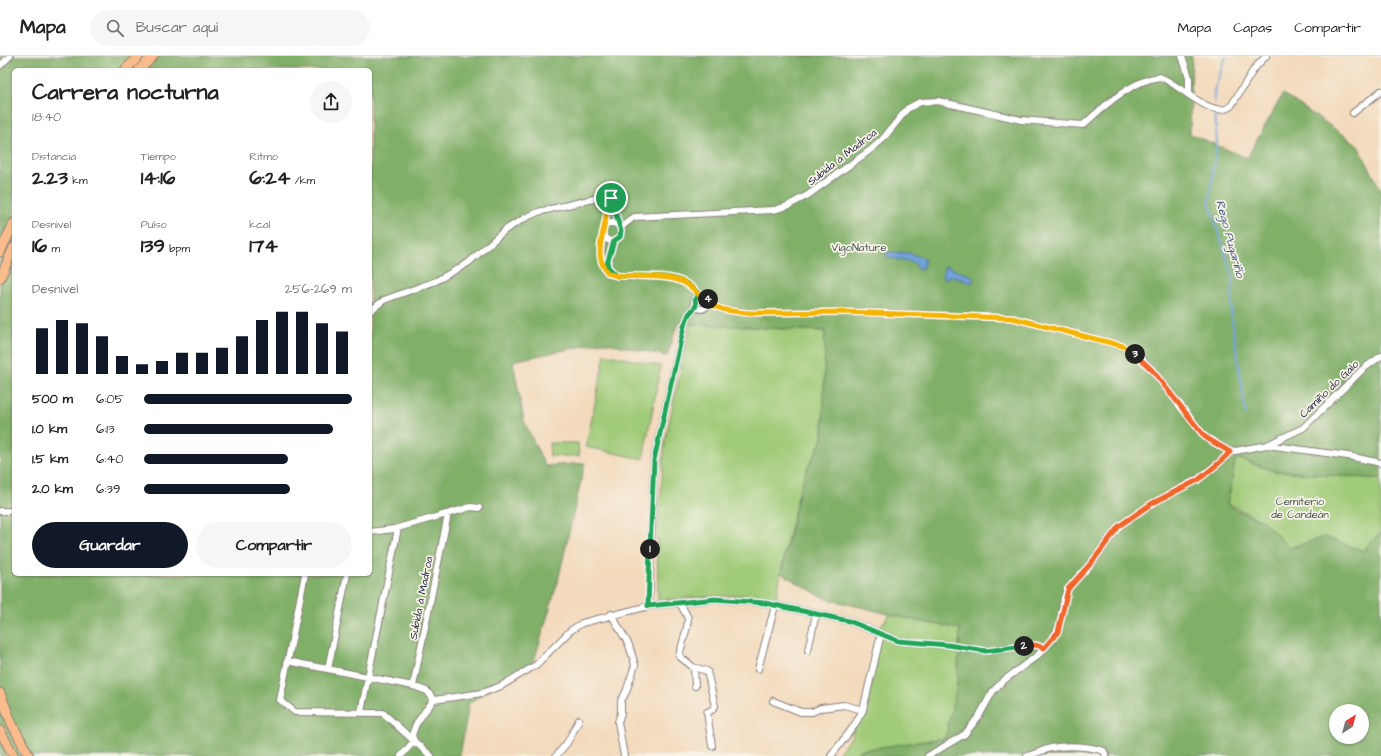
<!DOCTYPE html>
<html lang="es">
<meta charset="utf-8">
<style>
body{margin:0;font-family:"Architects Daughter",sans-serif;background:#f6f6f6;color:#222;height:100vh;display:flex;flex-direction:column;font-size:15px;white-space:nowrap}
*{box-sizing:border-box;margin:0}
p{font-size:13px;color:#767676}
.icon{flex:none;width:22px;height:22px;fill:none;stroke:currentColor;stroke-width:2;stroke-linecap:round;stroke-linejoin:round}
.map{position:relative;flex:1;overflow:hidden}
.side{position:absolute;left:12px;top:12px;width:360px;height:508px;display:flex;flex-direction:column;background:#fff;border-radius:6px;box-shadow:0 1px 3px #0004}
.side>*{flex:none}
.needle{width:26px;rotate:36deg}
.fabs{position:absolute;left:1329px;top:648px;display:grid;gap:8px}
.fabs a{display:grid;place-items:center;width:40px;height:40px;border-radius:50%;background:#fff;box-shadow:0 1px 3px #0004;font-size:20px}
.pin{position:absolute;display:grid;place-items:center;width:34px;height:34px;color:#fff;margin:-17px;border:2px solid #fff;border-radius:50%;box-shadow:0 1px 4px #0007}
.km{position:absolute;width:20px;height:20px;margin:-10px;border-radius:50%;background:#222;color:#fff;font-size:11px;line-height:20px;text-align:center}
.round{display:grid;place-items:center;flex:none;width:42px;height:42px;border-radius:21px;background:#f6f6f6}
.headline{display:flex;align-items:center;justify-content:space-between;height:68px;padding:0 20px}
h1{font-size:22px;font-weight:700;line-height:30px}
.figures{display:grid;grid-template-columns:repeat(3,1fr);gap:6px;height:68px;padding:4px 20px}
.figures div{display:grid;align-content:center}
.figures b{font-size:20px;font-weight:700}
.figures small{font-size:11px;font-weight:400}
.figures p{font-size:11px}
.chart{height:112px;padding:8px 20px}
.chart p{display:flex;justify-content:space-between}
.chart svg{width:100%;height:72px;margin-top:4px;stroke:#111827;stroke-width:6}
.button{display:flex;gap:8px;margin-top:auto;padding:8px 20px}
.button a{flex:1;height:46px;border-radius:24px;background:#111827;color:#fff;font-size:16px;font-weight:700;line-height:46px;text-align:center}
.button a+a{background:#f6f6f6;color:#222}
ul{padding:0 20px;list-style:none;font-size:13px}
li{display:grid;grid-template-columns:64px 48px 1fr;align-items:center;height:30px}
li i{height:10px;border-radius:5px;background:#111827}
header{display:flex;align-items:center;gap:24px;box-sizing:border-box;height:56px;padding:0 20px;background:#fff;border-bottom:1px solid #e0e0e0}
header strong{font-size:19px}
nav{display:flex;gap:22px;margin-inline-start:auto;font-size:14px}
.search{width:280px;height:36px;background:#f6f6f6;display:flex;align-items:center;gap:10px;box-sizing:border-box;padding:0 14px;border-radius:22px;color:#767676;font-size:15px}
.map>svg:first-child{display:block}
</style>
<header>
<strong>Mapa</strong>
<div class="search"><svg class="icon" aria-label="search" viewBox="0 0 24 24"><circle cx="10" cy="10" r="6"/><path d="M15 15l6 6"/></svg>Buscar aquí</div>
<nav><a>Mapa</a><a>Capas</a><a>Compartir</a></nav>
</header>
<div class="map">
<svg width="1381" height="700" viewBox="0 0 1381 700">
<rect width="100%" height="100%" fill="#f7f3e8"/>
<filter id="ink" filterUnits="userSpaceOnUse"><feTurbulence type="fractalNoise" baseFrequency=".025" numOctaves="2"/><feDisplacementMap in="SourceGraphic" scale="8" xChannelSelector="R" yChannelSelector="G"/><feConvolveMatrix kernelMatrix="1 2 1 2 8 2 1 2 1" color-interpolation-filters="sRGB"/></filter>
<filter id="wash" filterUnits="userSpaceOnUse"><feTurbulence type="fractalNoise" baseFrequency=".012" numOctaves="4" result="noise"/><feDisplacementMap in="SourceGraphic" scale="16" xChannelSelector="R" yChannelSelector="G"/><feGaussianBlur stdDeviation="0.9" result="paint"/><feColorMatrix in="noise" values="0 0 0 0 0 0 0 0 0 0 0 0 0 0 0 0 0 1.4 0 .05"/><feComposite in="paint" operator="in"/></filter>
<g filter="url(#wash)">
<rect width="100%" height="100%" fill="#f3dabc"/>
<path fill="#a0cb78" stroke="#61765a" d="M 691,268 L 825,275 L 823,382 L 806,415 L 799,437 L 786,490 L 776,545 L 741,539 L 658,544 L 657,483 L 665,385 Z
M 605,298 L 661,310 L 643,403 L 586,391 Z
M 549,387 L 578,387 L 579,400 L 550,400 Z
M 1235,403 L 1239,403 L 1274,415 L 1381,423 L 1381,476 L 1363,495 L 1325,481 L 1290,492 L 1264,466 L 1227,447 L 1231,431 Z
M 890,558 L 960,573 L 957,629 L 968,671 L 918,700 L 836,700 L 851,681 L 869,638 L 874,609 L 876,576 Z"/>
<path fill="#80af68" stroke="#516852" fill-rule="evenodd" d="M 0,0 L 1192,0 L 1190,78 L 1247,102 L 1283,38 L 1357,88 L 1381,134 L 1381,423 L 1274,415 L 1239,403 L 1235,404 L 1231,431 L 1227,447 L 1235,453 L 1264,466 L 1290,492 L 1325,481 L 1363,495 L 1381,476 L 1381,700 L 856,700 L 860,694 L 945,682 L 957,630 L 960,573 L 917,565 L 824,542 L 781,517 L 799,437 L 806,415 L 823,382 L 825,275 L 691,268 L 678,266 L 667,300 L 602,286 L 513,305 L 524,365 L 545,410 L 585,407 L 558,525 L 534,605 L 469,647 L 460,700 L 0,700 ZM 14,14 L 370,14 L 370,518 L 14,518 ZM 1336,655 L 1362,655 L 1362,681 L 1336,681 Z"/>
<path fill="#72a3dc" stroke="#4a628c" d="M 886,196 L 909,197 L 925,203 L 922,213 L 916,211 L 916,207 L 905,204 L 888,202 Z
M 945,210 L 974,221 L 972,227 L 949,219 L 947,223 L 942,221 Z"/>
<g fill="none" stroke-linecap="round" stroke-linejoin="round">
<path stroke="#72a3dc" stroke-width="2" d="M 1214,47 L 1214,35 L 1226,0
M 1215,59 L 1217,87 L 1209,146 L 1233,221 L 1231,257 L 1246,359"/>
</g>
</g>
<g filter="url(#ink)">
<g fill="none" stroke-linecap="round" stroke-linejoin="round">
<defs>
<path id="minor" d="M 1182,0 L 1189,21 L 1189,38
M 0,10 L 10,0
M 1353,57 L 1381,35
M 600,142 L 607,145 L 608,152 L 605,169
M603 176a9 9 0 1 1 18 0a9 9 0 1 1-18 0Z
M 620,172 L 634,161 L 774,154 L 787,150 L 808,139 L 869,95 L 882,84 L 907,53 L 920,46 L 938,45 L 1021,64 L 1083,69 C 1103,51 1132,24 1160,21 C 1178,27 1213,65 1231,50 L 1254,13 L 1266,0
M 603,178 C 601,193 597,209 611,219 C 640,224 680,211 699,239
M 613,217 L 607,208 L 614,185
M694 246a7 7 0 1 1 14 0a7 7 0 1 1-14 0Z
M 708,248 L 725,254 L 747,257 L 843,256 L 1012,262 L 1123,290 L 1138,299 L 1152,314 L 1205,381 L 1230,396 L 1267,389 L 1348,400 L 1381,407
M 370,255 L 384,244 L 436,225 L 468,207 L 505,174 L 523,163 L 538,156 L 606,140 L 611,142 L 619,169
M 1267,389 L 1303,372 L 1363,313 L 1381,300
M 0,455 L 14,455
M 370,476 L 394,473 L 471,451 L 479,452
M 305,518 L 280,644 L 295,656 L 383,657 L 414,685 L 401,700
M 680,547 L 688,562 L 687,571 L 679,600 L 693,611 L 707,615 L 715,650 L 712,654 L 707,656 L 712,690
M 649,550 L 654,403 L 684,271 L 689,258 L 696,250
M 611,558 L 629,589 L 635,609 L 626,636 L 621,645 L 621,657 L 618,666 L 624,700
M 808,594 L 816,558
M 287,605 L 413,630 L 427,635 L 434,644
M 694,612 L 695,630
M 328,613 L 347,518
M 758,613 L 775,550
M 413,630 L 448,458
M 773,645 L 801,656 L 812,656 L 821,652 L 844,649 L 863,654
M 361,656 L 398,472
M 431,700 L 414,685 L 412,679 L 416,668 L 425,655 L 434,644 L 482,637 L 501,630 L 536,609 L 570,575 L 582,567 L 649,550 L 715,543 L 765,547 L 849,565 L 898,585 L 947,589 L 986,595 L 1029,589 L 1036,589 L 1044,592
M 556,700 L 567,687 L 579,664
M 831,700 L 854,670 L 863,654 L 881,578
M 928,700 L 965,678 L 979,660 L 993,635 L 1003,625 L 1038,599 L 1052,584 L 1060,569 L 1064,542 L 1068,533 L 1092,506 L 1119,470 L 1151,448 L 1198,423 L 1219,407 L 1230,396
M 1027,700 C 1035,698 1043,694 1051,692 C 1066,689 1089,690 1104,695 L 1106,700"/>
<path id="highway" d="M 125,14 L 139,0
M 139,14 L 153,0
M 0,196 L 14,167
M 0,222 L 14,191
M 0,637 L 12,668 L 29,700
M 0,675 L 14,700"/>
</defs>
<use href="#minor" stroke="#8a7e7c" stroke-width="8"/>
<use href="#highway" stroke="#8a7e7c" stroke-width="11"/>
<use href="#minor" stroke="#fff" stroke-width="6"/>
<use href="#highway" stroke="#fabc8b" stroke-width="9"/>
</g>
</g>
<g fill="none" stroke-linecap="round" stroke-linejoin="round" filter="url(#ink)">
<defs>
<path id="split-1" d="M 611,142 L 621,175 L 620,181 L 614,185 L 607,208 L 609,212 L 617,220 C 644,221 682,214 699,239 L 695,243 L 696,250 L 689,258 L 684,270 L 654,404 L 650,493"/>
<path id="split-2" d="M 650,493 L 648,550 L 715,543 L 765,547 L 849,565 L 898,585 L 948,589 L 986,595 L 1024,590"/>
<path id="split-3" d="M 1024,590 L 1036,589 L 1044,592 L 1058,576 L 1068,533 L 1092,506 L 1119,470 L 1151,448 L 1198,424 L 1219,407 L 1230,396 L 1205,381 L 1152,314 L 1135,298"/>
<path id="split-4" d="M 708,243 L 708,248 L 725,254 L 747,257 L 843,256 L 1012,262 L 1123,290 L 1135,298"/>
<path id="split-5" d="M 611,142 L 606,140 L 599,141 L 607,145 C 610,167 590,196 607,216 C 614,221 621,220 628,220 C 653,221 683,217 699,239 L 704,239 L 708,243"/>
</defs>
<use href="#split-1" stroke="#fff" stroke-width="8"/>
<use href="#split-2" stroke="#fff" stroke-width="8"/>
<use href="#split-3" stroke="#fff" stroke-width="8"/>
<use href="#split-4" stroke="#fff" stroke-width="8"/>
<use href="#split-5" stroke="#fff" stroke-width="8"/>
<use href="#split-1" stroke="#22a559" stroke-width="5"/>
<use href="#split-2" stroke="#22a559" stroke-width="5"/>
<use href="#split-3" stroke="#f0652b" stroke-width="5"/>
<use href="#split-4" stroke="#f5b400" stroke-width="5"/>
<use href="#split-5" stroke="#f5b400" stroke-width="5"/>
</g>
<g text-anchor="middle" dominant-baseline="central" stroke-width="3.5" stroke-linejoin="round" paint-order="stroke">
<g font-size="11" fill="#22223b" stroke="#f7f3e8">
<text transform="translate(842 101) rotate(-38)">Subida á Madroa</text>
<text transform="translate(1329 333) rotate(-44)">Camiño do Galo</text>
<text transform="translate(421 542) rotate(-79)">Subida á Madroa</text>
</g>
<g font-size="11" fill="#48554d" stroke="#f7f3e8">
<text x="859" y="191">VigoNature</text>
<text x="1300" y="445">Cemiterio<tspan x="1300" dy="13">de Candeán</tspan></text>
</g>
<g font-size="12" font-style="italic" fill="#42567b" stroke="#f7f3e8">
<text transform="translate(1230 183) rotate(75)">Rego Pugariño</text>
</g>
</g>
</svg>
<div class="fabs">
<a><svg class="needle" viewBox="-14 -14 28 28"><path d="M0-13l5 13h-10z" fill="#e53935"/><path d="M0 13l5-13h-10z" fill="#767676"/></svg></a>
</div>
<div class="pin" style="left:611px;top:142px;background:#1e9e55"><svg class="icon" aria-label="arrive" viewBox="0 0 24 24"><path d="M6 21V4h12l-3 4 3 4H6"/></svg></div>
<b class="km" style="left:650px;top:493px">1</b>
<b class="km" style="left:1024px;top:590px">2</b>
<b class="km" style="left:1135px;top:298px">3</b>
<b class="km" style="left:708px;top:243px">4</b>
<section class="side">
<div class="headline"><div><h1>Carrera nocturna</h1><p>18:40</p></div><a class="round"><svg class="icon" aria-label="share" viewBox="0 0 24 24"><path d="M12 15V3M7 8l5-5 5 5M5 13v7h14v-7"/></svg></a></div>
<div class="figures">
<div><p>Distancia</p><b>2.23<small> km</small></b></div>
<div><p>Tiempo</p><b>14:16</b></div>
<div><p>Ritmo</p><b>6:24<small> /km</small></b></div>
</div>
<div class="figures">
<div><p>Desnivel</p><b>16<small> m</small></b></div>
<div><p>Pulso</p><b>139<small> bpm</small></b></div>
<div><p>kcal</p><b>174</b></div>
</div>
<div class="chart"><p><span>Desnivel</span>256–269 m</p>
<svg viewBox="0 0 160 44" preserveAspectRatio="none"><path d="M5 44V16M15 44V11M25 44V13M35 44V21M45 44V33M55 44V38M65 44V36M75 44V31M85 44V31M95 44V28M105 44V21M115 44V11M125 44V6M135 44V6M145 44V13M155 44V18"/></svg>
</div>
<ul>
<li><b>500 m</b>6:05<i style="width:100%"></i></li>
<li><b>1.0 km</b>6:13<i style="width:91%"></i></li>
<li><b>1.5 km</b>6:40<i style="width:69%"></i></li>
<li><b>2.0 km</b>6:39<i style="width:70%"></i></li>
</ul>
<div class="button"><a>Guardar</a><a>Compartir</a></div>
</section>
</div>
